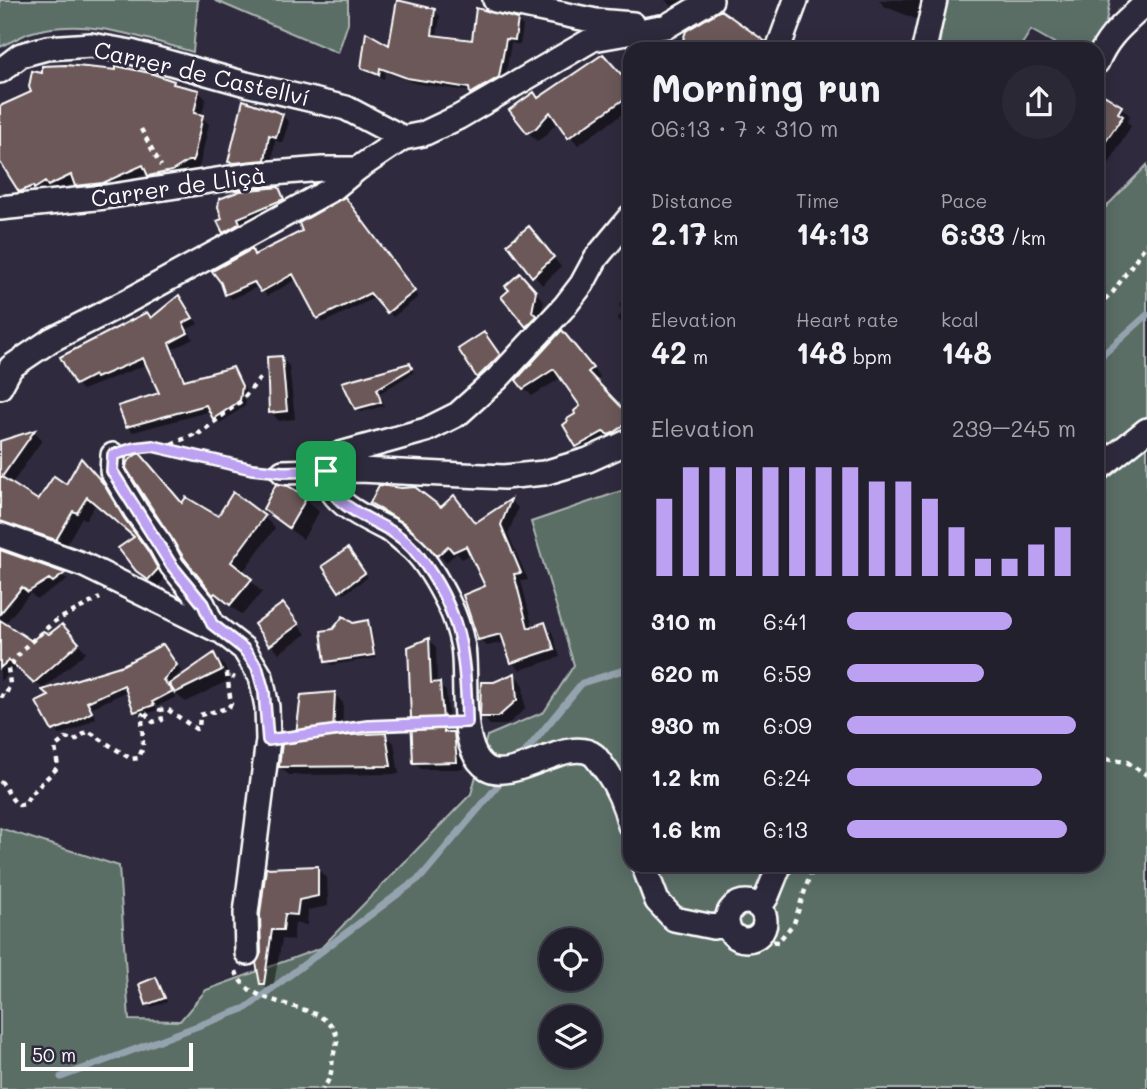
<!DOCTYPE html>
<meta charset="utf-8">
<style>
body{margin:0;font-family:Mali,sans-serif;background:#2b2836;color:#f1f3f6;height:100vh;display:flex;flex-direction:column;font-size:26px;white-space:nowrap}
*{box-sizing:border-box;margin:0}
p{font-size:23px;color:#a3a3aa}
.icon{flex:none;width:38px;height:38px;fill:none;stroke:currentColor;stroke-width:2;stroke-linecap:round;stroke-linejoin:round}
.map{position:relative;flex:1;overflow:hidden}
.drawer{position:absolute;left:623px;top:42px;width:481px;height:830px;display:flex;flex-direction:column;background:#23202e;border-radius:21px;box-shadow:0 4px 18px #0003,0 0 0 2px #403e4a}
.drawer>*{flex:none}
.fabs{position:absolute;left:539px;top:928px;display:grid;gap:14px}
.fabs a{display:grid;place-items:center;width:63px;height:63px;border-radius:50%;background:#23202e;box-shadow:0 4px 18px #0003,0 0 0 2px #403e4a;font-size:35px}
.scale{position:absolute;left:21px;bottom:18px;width:172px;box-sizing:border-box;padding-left:7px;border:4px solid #fff;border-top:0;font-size:19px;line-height:24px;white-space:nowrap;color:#fff;-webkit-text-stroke:5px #2f2a3d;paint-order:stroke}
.pin{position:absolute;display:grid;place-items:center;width:60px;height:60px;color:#fff;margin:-30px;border-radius:14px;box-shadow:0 4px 10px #0006}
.round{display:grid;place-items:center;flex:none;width:74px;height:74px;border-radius:37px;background:#2b2836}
.head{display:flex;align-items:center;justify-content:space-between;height:119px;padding:0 28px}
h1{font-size:38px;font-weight:700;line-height:52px}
.metrics{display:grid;grid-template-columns:repeat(3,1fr);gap:10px;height:119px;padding:7px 28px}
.metrics div{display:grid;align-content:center}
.metrics b{font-size:30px;font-weight:700}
.metrics small{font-size:19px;font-weight:400}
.metrics p{font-size:19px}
.chart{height:196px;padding:14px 28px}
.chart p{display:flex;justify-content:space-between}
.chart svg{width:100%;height:126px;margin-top:7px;stroke:#bca0f2;stroke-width:6}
ul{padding:0 28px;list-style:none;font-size:23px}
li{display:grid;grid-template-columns:112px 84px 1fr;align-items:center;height:52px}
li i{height:18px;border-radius:9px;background:#bca0f2}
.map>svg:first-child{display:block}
</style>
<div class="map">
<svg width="1147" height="1089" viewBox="0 0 1147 1089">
<rect width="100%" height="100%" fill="#2f2a3d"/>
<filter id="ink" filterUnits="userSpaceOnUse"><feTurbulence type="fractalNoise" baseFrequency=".0143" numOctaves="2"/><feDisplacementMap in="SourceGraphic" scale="14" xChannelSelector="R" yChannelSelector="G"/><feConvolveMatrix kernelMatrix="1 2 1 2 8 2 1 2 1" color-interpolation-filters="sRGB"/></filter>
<g filter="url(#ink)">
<path fill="#5a6e66" stroke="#acb6b2" stroke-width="2" fill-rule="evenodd" d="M 0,0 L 198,0 L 193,52 C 140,37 84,16 29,33 C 19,37 9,43 0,47 Z
M 214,0 L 348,0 L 348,23 L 338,53 Z
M 945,0 L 1110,0 L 1106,22 L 1095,49 L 1065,49 L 1031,30 L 1019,49 L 939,49 Z
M 1147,165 L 1147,1089 L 0,1089 L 0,828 L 119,866 L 129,1020 L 180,1021 L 206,990 L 321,948 L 471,794 L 487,736 L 544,712 L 574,665 L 531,522 L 630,488 L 630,864 L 1097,864 L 1097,216 ZM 551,940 L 590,940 L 590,978 L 551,978 ZM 551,1017 L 590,1017 L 590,1055 L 551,1055 Z"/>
<path fill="#0007" d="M 665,0 L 690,0 L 678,11 Z
M 879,0 L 930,0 L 923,22 L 884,6 Z
M 434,11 L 440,16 L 437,37 L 474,42 L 518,21 L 523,26 L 520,45 L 511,43 L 504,83 L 477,98 L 472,92 L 414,83 L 385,72 L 384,79 L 368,73 L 363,67 Z
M 173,82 L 178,87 L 199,92 L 206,99 L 201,117 L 209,124 L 199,168 L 179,177 L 156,182 L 148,173 L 110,189 L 84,192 L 76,183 L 56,192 L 53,188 L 43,194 L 27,198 L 20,191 L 0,158 L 0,108 Z
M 630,86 L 630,109 L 578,145 L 558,121 L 545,136 L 537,141 L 528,132 L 539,100 Z
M 1121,107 L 1130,116 L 1127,122 L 1131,126 L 1104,172 L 1097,167 L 1097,110 Z
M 282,115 L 289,122 L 282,143 L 275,140 L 272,166 L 236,168 L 230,161 Z
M 278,188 L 286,203 L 240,222 L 243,228 L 228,236 L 224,232 L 224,220 Z
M 350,204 L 418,297 L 393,317 L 376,297 L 323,323 L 297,279 L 267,296 L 259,286 L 232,299 L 227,294 L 223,283 L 251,251 L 256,256 L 305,232 Z
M 538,237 L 561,267 L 542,285 L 510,245 Z
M 528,284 L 544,301 L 536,334 L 503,297 Z
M 630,295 L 630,334 L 617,318 L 625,312 L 619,305 Z
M 179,298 L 198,324 L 188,329 L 193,339 L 173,349 L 187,381 L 232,369 L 238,375 L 247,393 L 245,406 L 220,423 L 211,411 L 133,432 L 127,426 L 162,394 L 148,364 L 82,390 L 76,384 Z
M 562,332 L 600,377 L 595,381 L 630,418 L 630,436 L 586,455 L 577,446 L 578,415 L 583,406 L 562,377 L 532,396 L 524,388 Z
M 488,338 L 503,360 L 482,381 L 461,349 Z
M 281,358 L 289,366 L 295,419 L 279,421 L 271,412 Z
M 409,365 L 414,372 L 380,393 L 384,406 L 361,412 L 357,408 L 345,383 Z
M 35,432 L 42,440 L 11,485 L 38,502 L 67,486 L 88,469 L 110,493 L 165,578 L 157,587 L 121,548 L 136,538 L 96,503 L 86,520 L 82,517 L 65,547 L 42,539 L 0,517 L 0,443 Z
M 139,454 L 183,504 L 219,519 L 264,517 L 275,528 L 242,573 L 262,592 L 242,615 L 227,603 L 226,604 L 215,593 L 185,557 Z
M 306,499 L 319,512 L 303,539 L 278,521 L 265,508 Z
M 511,501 L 518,508 L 508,534 L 528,580 L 521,581 L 533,628 L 544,624 L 552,632 L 560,657 L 520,670 L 512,662 L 505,642 L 487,646 L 479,639 L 487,587 L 471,554 L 462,559 L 457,553 L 446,562 L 414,530 L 380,511 L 372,503 L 441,509 L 461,505 L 476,524 Z
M 0,552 L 61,574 L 68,580 L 37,599 L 30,593 L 4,625 L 32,643 L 49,637 L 70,634 L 86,652 L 43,689 L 18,666 L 0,681 Z
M 352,554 L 368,577 L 344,594 L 340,590 Z
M 283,605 L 306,634 L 279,653 L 271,645 Z
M 343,618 L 352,625 L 367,622 L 371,626 L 375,653 L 327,661 L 323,633 L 334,631 Z
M 429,640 L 436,647 L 437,684 L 446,691 L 450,734 L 460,741 L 463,769 L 421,769 L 414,762 Z
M 168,652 L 181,671 L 167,687 L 176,697 L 156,707 L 157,710 L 141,716 L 136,711 L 128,691 L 91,708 L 96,718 L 76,729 L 59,735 L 38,702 Z
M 214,655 L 223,664 L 231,679 L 186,702 L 178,696 L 172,685 Z
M 376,656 L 376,658 L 331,665 L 329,663 Z
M 515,675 L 523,684 L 525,709 L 507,725 L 490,725 L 482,716 L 495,684 Z
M 335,694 L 343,703 L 342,737 L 385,734 L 394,743 L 399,774 L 289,775 L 280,767 Z
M 317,868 L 327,878 L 328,906 L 308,910 L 307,925 L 295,923 L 293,940 L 282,939 L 272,994 L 262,983 L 262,914 Z
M 156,979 L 167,1002 L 151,1007 L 147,1004 Z"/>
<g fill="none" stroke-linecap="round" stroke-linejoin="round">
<path stroke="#95a3af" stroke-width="7" d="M 1097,360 L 1147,315
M 518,761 L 582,683 L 630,668
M 61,1077 L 246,1008 L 422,876 L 506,776"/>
</g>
<path fill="#6c5959" stroke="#fff" stroke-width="2" d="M 397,0 L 435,9 L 432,35 L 472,40 L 476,8 L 518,19 L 515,40 L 506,39 L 499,77 L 470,94 L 469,88 L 407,78 L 380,68 L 379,75 L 361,68 L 366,32 L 389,45 Z
M 721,10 L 766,42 L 764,49 L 691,49 L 682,43 L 686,31 Z
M 603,54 L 630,84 L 630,95 L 568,138 L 550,112 L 536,128 L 527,133 L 509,110 L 534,92 L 538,98 Z
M 66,65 L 116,70 L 116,66 L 150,73 L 174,81 L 173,84 L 199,90 L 194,113 L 203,115 L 193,161 L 188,161 L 172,171 L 148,176 L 143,165 L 103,183 L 75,186 L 71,175 L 48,186 L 45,182 L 34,189 L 33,186 L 19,192 L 0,162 L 0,106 L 31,92 L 29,87 L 32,71 L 42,73 L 42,66 Z
M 1104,95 L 1122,106 L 1118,113 L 1123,116 L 1097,154 L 1097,106 Z
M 243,100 L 283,114 L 276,137 L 269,135 L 265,160 L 234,163 L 228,162 Z
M 279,187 L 284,199 L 238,218 L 240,223 L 223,233 L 217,221 L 222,219 L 218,207 L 219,199 L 240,191 Z
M 345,197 L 415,291 L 387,313 L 370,293 L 317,319 L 293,274 L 261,292 L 254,282 L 225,295 L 221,283 L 212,271 L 252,249 L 254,255 L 302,231 L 299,223 Z
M 529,226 L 554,257 L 532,277 L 507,244 Z
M 520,273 L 536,291 L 532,312 L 537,316 L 526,327 L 501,297 L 509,290 L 505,286 Z
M 179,295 L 193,318 L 183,323 L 188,333 L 169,343 L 184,380 L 233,367 L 242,386 L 240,401 L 213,419 L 206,405 L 126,427 L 118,406 L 159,393 L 143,358 L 96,378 L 94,375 L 75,385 L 60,357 L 147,312 L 151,318 Z
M 562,330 L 593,368 L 588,372 L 630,416 L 630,421 L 615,432 L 609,435 L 603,432 L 576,447 L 563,425 L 568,421 L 567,419 L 575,414 L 574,411 L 580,406 L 554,369 L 523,389 L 516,380 Z
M 484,332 L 500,355 L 477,378 L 458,349 Z
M 282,356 L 287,411 L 269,413 L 267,357 Z
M 410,363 L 412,368 L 377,389 L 381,402 L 355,409 L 342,382 Z
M 35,430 L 2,477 L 38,500 L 54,476 L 66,484 L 81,458 L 103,483 L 124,518 L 148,551 L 158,569 L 148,580 L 136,571 L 118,548 L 134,537 L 87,497 L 77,513 L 73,511 L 56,540 L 0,521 L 0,441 Z
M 139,452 L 182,503 L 186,497 L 218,516 L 233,492 L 265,516 L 231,562 L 252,579 L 230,605 L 215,593 L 213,595 L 184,558 L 126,468 L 127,462 Z
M 276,484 L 288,486 L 307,497 L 289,528 L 263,509 Z
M 379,485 L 401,488 L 415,487 L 441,507 L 454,495 L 475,523 L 511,499 L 501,525 L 521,573 L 514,574 L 528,628 L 545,622 L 554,649 L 511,663 L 501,634 L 478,640 L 463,595 L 485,586 L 466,546 L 453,552 L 448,546 L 437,556 L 404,523 L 370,503 Z
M 348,548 L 365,573 L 339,592 L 322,566 Z
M 0,550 L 65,573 L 53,582 L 49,579 L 28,592 L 22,587 L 0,614 Z
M 283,603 L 299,624 L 269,646 L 254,624 Z
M 343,616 L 353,623 L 368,620 L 374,655 L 325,662 L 321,631 L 333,629 Z
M 0,620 L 32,641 L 43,631 L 49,634 L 62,624 L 79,643 L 34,683 L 9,660 L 0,668 Z
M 429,638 L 431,683 L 440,682 L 444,732 L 454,732 L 457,762 L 413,763 L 408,647 Z
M 163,644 L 177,665 L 163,680 L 173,691 L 152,702 L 154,705 L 134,712 L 124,685 L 87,702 L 92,712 L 71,724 L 52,731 L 36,702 L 49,696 L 42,690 L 123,665 Z
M 214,653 L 222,670 L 175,693 L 169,684 Z
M 515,673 L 517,700 L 498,717 L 480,717 L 481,682 L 494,682 Z
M 335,692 L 333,736 L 386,733 L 391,766 L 279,767 L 282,743 L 295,742 L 301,695 Z
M 318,866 L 318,896 L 299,900 L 297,915 L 285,914 L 283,930 L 272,930 L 264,984 L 260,984 L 256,963 L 261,953 L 260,914 L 266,868 Z
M 156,977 L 165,998 L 146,1005 L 139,984 Z"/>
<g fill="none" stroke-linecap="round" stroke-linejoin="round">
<defs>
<path id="street" d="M 495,0 L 596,21 L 633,24
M 778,49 L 796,0
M 924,49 L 935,0
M 1097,62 C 1109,33 1126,23 1147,2
M 0,71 L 21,55 L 47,48 L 91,45 L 131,52 L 246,84 L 346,108 L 403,138
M 0,208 L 105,197 L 249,175 L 322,169 L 357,169
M 0,387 L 11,367 L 51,340 L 126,302 L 334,188 L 357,169 L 403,138 L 423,134 L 459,117 L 593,39 L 667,26 L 711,0
M 113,455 L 112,471 L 136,511 L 160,544 L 172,566 L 203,604 L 212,624 L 244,649 L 261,677 L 267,707 L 268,740 L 246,913 L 247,953
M 1097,470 L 1147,430
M 326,471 C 326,504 369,519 393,532 C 400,537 407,544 413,549 C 428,563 439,584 448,602 C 455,616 460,632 463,647 C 468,678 457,750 487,768 C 514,784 568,735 594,755 C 598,759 603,767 607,772 C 619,789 625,805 630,825
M 326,471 L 340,454 L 426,430 L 458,414 L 498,378 L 565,306 L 582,284 L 596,258 L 630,217
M 283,472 L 360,470 L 504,477 L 544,473 L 588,460 L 630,441
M 0,535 L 84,565 L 217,630
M 643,864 L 657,901 L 674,919 L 713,927 L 727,924
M727 921a19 19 0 1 1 38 0a19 19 0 1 1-38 0Z
M 760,907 L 767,896 L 780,864"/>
</defs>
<use href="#street" stroke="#fff" stroke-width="28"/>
<path stroke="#fff" stroke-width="4.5" stroke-dasharray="5 5" stroke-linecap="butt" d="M 141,129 L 161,166
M 1097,306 L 1113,292 L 1147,243
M 133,448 L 153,446 L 262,470
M 162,448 L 193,435 L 196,431 L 200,433 L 241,401 L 262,376
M 0,695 L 5,697 L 10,684 L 8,668 L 25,647 L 55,621 L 100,598
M 145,713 L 153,722 L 162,720 L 160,710 L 167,709 L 196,729 L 199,728 L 200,715 L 228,708 L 231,704 L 227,674 L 235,678
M 289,737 L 368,726 L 444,723
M 1097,758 L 1127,762 L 1147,775
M 0,781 C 8,788 9,799 19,805 L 25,804 L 30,795 L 58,767 L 55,747 L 66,738 L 74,741 L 88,731 L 131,759 L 139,758 L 143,747 L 142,715 L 144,713
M 753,940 L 778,942 L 794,923 L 810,875 L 822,864
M 236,971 C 246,1011 331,999 337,1038 C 338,1043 335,1048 334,1053 C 330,1069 334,1076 322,1089"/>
<use href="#street" stroke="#2f2a3d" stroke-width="23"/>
</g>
</g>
<g fill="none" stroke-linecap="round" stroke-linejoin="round" filter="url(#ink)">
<defs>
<path id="route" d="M 153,446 L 252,469 L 283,472 L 326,471 C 326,505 371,518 394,533 C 403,539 412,547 418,555 C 461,610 466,654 467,722 L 368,726 L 268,740 L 264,692 L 257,667 L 244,649 L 212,624 L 203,604 L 172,566 L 112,471 L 113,455 L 135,448 Z"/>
</defs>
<use href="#route" stroke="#fff" stroke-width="14"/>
<use href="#route" stroke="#bca0f2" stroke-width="9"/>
</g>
<g text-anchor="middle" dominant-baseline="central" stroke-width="6" stroke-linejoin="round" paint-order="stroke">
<g font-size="23" fill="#fff" stroke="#2f2a3d">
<text transform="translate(202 73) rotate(13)">Carrer de Castellví</text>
<text transform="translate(178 186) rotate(-8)">Carrer de Lliçà</text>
</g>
</g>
</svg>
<div class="fabs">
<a><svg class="icon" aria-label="locate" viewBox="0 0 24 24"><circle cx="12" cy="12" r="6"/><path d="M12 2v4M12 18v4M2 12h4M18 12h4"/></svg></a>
<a><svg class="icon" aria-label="layers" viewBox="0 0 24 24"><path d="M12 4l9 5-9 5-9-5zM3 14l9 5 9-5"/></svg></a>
</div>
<div class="scale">50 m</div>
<div class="pin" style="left:326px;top:471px;background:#1e9e55"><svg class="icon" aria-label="arrive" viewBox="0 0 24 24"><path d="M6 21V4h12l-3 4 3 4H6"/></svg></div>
<section class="drawer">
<div class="head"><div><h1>Morning run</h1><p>06:13 · 7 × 310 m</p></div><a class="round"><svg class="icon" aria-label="share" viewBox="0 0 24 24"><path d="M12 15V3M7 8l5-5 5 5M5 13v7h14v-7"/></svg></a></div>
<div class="metrics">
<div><p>Distance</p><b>2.17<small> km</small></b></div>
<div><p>Time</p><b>14:13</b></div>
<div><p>Pace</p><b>6:33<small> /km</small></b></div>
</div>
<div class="metrics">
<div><p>Elevation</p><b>42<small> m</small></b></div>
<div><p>Heart rate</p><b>148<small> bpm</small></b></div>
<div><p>kcal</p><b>148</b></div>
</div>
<div class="chart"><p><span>Elevation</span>239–245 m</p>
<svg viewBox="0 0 160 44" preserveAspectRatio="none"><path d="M5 44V17M15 44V6M25 44V6M35 44V6M45 44V6M55 44V6M65 44V6M75 44V6M85 44V11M95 44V11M105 44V17M115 44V27M125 44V38M135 44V38M145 44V33M155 44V27"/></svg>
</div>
<ul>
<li><b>310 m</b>6:41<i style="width:72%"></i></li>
<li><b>620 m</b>6:59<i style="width:60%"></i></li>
<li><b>930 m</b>6:09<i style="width:100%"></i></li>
<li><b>1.2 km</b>6:24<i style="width:85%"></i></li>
<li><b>1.6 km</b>6:13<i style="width:96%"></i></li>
</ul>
</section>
</div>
